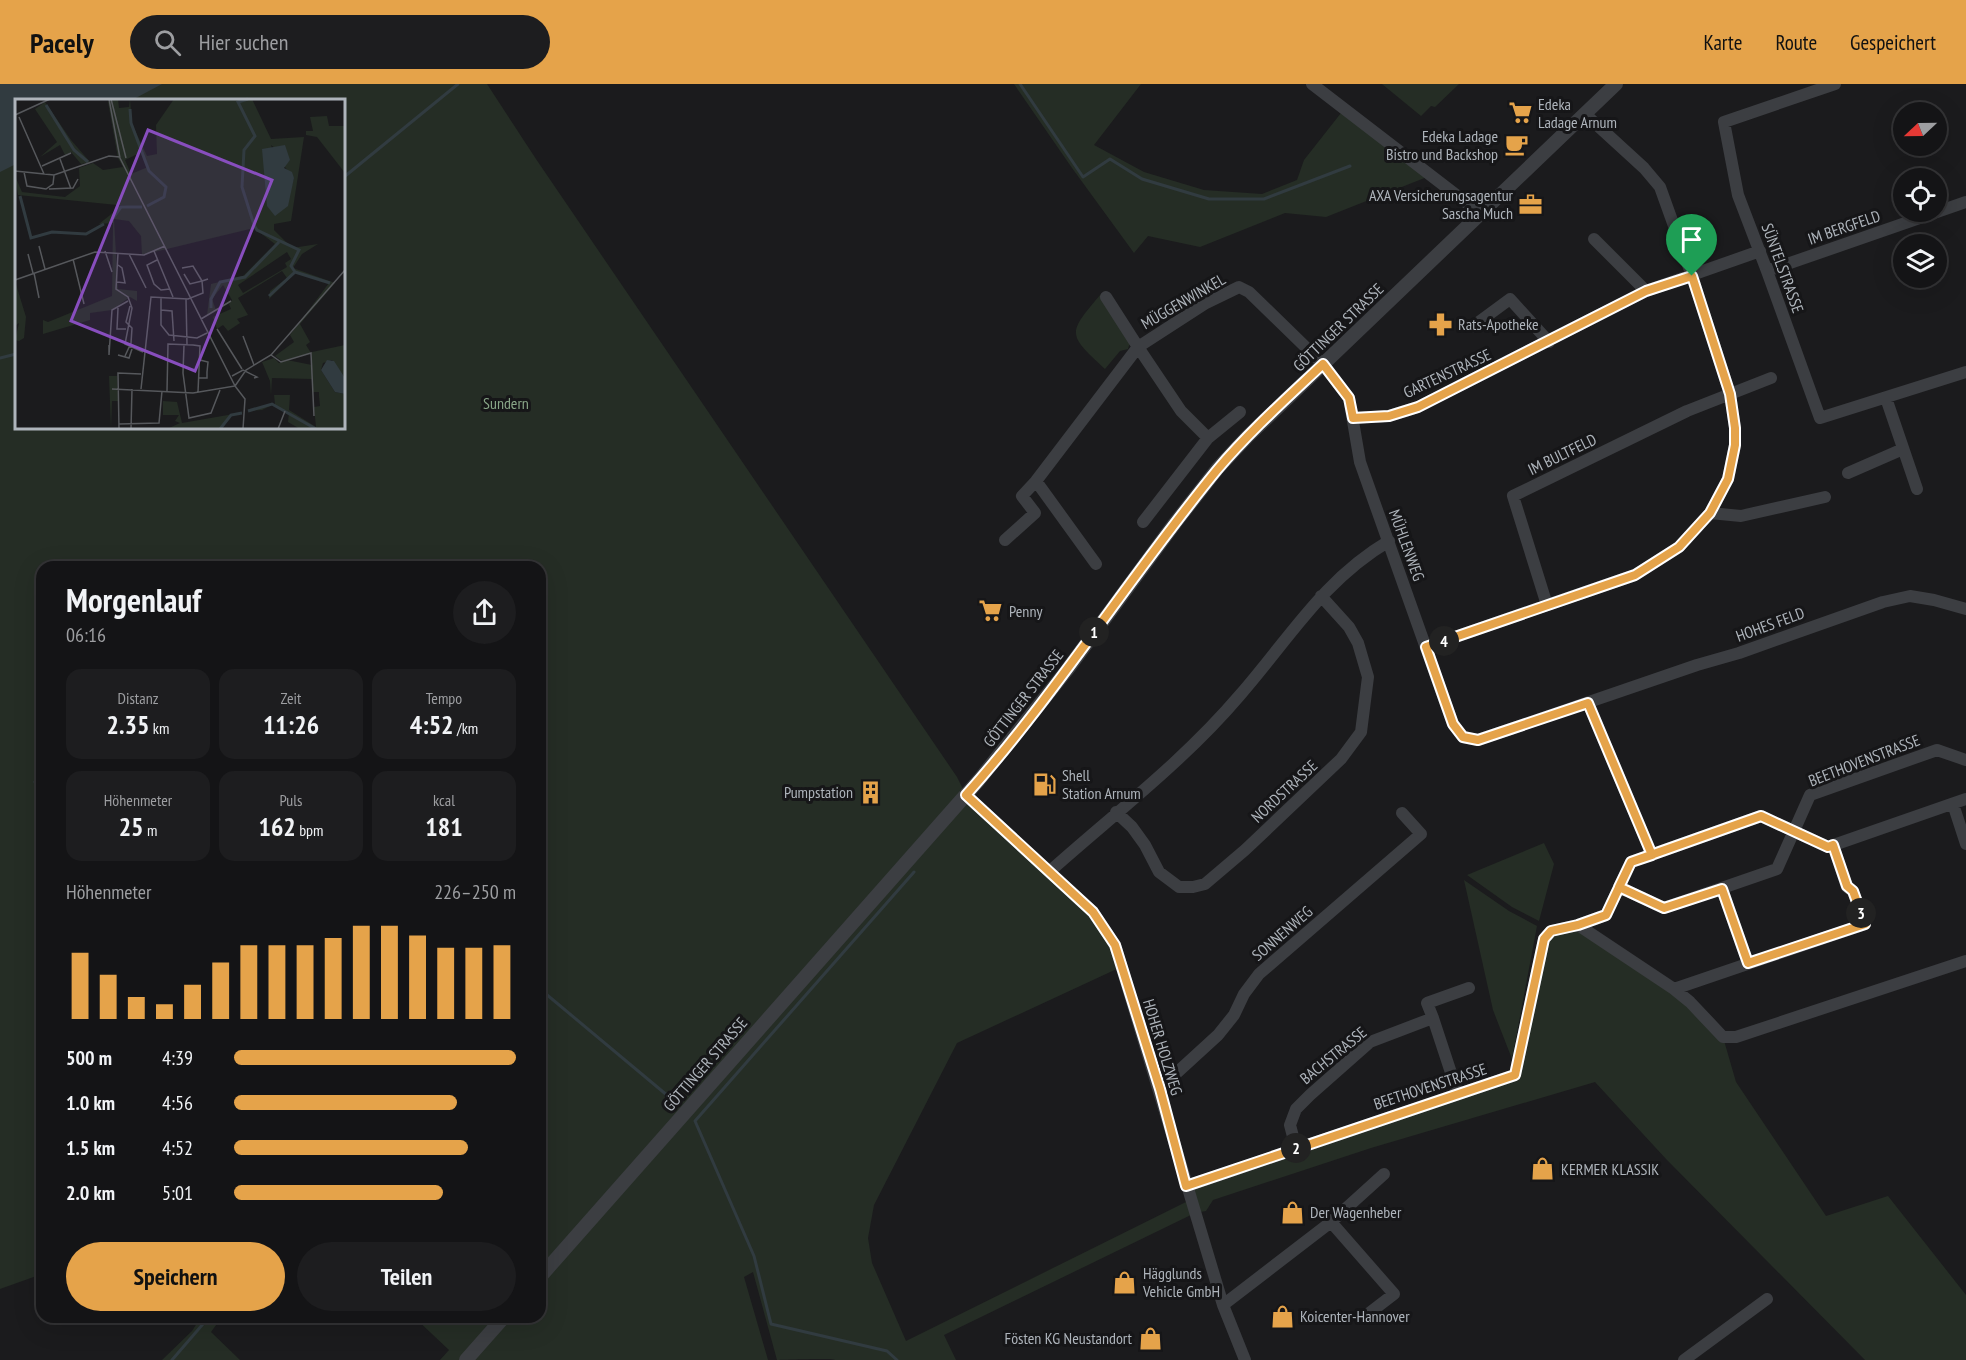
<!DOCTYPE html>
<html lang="de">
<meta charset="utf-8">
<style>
body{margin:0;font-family:"PT Sans Narrow",sans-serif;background:#1d1d1f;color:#f1f3f6;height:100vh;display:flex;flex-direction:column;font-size:22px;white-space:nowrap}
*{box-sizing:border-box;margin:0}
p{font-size:20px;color:#9d9ea1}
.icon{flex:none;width:33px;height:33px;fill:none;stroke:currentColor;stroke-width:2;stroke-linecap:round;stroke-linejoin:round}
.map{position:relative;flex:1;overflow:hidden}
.panel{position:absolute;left:36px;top:477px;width:510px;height:762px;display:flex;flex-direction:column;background:#141416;border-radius:18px;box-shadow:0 6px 24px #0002,0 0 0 2px #333335}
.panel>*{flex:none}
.needle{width:39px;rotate:248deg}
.controls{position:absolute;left:1893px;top:18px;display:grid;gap:12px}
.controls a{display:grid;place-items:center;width:54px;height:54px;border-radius:50%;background:#141416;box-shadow:0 6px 24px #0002,0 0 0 2px #333335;font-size:30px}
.pin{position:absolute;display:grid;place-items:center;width:51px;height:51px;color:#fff;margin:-62px -26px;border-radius:50% 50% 50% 0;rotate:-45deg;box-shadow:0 0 6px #0007}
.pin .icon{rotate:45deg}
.km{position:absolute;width:30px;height:30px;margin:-15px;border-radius:50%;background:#222;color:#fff;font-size:16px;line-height:30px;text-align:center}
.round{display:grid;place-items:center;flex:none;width:63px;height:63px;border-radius:32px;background:#1d1d1f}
.headline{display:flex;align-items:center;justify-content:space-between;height:102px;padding:0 30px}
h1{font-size:33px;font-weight:700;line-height:45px}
.figures{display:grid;grid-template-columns:repeat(3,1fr);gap:9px;height:102px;padding:6px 30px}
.figures div{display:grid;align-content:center;border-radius:15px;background:#1d1d1f;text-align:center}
.figures b{font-size:26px;font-weight:700}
.figures small{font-size:16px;font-weight:400}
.figures p{font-size:16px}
.chart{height:168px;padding:12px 30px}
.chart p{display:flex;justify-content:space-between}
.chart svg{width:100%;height:108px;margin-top:6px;stroke:#e5a34a;stroke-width:6}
.primary-button{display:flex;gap:12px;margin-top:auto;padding:12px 30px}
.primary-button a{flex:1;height:69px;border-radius:36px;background:#e5a34a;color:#111;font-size:24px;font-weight:700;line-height:69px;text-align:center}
.primary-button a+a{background:#1d1d1f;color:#f1f3f6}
ul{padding:0 30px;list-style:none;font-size:20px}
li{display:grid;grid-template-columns:96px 72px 1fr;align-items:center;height:45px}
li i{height:15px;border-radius:8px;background:#e5a34a}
header{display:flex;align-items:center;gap:36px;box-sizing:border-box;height:84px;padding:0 30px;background:#e5a34a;color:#111}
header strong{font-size:28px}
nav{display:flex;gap:33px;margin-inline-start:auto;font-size:21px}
.search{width:420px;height:54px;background:#1d1d1f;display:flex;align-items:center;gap:15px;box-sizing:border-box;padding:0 21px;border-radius:33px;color:#9d9ea1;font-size:22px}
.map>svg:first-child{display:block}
</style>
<header>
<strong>Pacely</strong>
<div class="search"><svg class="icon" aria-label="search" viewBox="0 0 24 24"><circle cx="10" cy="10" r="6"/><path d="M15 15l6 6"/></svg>Hier suchen</div>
<nav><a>Karte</a><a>Route</a><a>Gespeichert</a></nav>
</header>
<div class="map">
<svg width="1966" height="1276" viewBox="0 0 1966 1276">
<rect width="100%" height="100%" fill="#1b1b1d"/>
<path fill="#252d25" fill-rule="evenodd" d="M 39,0 L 487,0 L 536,75 L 957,693 L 966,711 L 1093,828 L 1121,883 L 957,959 L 874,1121 L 868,1154 L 872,1179 L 906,1257 L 1190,1116 L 1187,1102 L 1515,991 L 1544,855 L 1578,841 L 1674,905 L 1723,953 L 1736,998 L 1826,1132 L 1888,1112 L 1966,1211 L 1966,1276 L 1865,1276 L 1667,1076 L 1595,998 L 1371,1064 L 1213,1116 L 1206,1127 L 1195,1129 L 944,1251 L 956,1276 L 835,1276 C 831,1274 787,1276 777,1276 L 753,1188 L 744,1193 L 768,1276 L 440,1276 L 449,1266 L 414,1233 L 540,1233 L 540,483 L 42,483 L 42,1190 L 0,1205 L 0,15 ZM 16,16 L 344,16 L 344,344 L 16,344 Z
M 1014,0 L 1141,0 L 1094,61 L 1144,88 L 1204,106 L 1262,110 L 1297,96 L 1304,76 L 1341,29 L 1427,93 L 1326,133 L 1285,129 L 1200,163 L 1148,152 L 1134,169 L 1072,84 Z
M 1382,0 L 1459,0 L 1435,23 L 1431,22 L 1421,32 Z
M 1101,210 L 1131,255 L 1128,265 L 1120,267 L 1105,285 C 1067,250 1067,250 1101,210 Z
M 1544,759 L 1554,780 L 1539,837 L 1512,823 L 1467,791 Z
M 1464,796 L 1509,827 L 1537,842 L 1512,975 L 1493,926 Z
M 201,1233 L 222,1233 L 211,1248 L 240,1276 L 162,1276 L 192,1247 Z"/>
<path fill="#313b40" d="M 0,0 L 162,0 L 132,16 L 16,16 L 16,80 L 0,88 Z"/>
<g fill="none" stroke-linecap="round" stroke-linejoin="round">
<path stroke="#313b40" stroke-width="3" d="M 1020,0 L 1083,93 L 1110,75 L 1142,95 L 1209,115 L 1264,115 L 1350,82
M 344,93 L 458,0
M 0,274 L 16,270
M 38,690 L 42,687
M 35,698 L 38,706 L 42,709
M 540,905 L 674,1017
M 172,1276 L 209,1233
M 897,1276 L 887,1267 L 771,1240 L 754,1172 L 695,1037 L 914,788"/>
<path stroke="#3c3e42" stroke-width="12" d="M 1312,0 L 1481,130
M 1835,0 L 1724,38 L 1738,111 L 1767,187 L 1820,334 L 1966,288
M 1594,155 L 1646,207
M 1767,187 L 1966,118
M 1472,243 L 1510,215 L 1549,258
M 1886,314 L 1917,405
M 1353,334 L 1389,332 L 1418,323 L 1646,207 L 1760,167
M 1208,354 L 1240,328
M 1848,389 L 1903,365
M 1710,429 L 1741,432 L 1825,413
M 1143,438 L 1208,354 L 1181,327 L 1138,263 L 1206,219 L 1239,203 L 1249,208 L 1323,280 L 1349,314 L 1360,378 L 1453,640 L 1463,653 L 1478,656 L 1697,581 L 1739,569 L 1883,518 L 1910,512 L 1934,516 L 1966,525
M 1005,456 L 1035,429 L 1022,412 L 1036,397
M 1096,480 L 1036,397 L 1138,263 L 1106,213
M 1547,521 L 1635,491 L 1679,463 L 1710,429 L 1728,395 L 1735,361 L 1735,344 L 1730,310 L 1692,192 L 1660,103 L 1644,84 L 1585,30
M 1426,563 L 1547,521 L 1513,412 L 1687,327 L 1771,294
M 1588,619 L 1652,771
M 966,711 L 1093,828 L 1115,861 L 1223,1221 L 1245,1276
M 1953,720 L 1966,760
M 1116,728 L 1132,743 L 1145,761 L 1159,788 L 1179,803 L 1193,803 L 1205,800 L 1245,766 L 1341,675 L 1361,648 L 1368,593 L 1358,559 L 1349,543 L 1321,512
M 1049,788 C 1114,730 1184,677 1240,611 C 1289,555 1323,496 1389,457
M 1619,803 L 1664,824 L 1777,785 L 1810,711 L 1937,666 L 1966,676
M 1722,805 L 1748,879
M 1578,841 L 1674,905 L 1690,918 L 1723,953 L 1736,953 L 1966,877
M 1674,905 L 1865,840 L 1853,807 L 1847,803 L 1833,761
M 1433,934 L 1427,919 L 1469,904
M 1159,1005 L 1218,951 L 1234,931 L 1244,910 L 1259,890 L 1421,750 L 1402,729
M 1296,1064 L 1290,1041 L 1296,1025 L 1310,1011 L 1370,958 L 1433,934 L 1458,1010
M 1187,1102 L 1515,991 L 1544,855 L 1551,847 L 1578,841 L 1606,831 L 1631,778 L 1761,732 L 1828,763 L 1966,715
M 1331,1138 L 1394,1210 L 1368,1230
M 1223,1221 L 1331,1138 L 1384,1090
M 1684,1276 L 1767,1215"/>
<path stroke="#3c3e42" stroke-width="14" d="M 540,1193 L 979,696 L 1067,586 L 1175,439 L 1218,384 L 1247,353 L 1616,0
M 466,1276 L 504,1233"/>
</g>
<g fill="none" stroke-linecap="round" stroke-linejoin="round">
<defs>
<path id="route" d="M 1692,192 L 1646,207 L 1418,323 L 1389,332 L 1353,334 L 1349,314 L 1323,280 C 1287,314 1249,348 1217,386 C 1130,492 1057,609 966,711 L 1093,828 L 1115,861 L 1160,1005 L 1186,1102 L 1515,991 L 1544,855 L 1551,847 L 1578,841 L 1606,831 L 1631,778 L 1761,732 L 1828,763 L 1833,761 L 1847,802 L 1853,807 L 1865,840 L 1748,879 L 1722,805 L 1664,824 L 1619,803 L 1631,778 L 1652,771 L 1588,619 L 1478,656 L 1463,653 L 1453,640 L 1426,563 L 1635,491 L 1679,463 L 1710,429 L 1728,395 L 1735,361 L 1735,344 L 1730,310 L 1692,192"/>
</defs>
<use href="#route" stroke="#fff" stroke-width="12"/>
<use href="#route" stroke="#e5a34a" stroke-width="8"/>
</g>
<defs>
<symbol id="supermarket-bare" viewBox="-9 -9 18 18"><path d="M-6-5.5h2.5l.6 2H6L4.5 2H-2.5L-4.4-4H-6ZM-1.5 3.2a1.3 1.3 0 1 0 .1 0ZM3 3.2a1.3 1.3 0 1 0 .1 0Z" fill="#e5a34a" stroke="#161618" stroke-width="2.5" paint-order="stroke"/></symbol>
<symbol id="cafe-bare" viewBox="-9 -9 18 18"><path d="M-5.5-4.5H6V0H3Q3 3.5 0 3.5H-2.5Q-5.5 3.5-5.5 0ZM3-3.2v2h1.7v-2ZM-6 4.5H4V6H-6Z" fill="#e5a34a" stroke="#161618" stroke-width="2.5" paint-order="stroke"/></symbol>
<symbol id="office-bare" viewBox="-9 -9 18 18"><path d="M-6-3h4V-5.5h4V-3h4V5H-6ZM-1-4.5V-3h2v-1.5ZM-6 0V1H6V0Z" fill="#e5a34a" stroke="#161618" stroke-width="2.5" paint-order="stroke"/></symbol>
<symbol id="pharmacy-bare" viewBox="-9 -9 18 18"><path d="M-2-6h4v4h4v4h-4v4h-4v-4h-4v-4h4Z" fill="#e5a34a" stroke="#161618" stroke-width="2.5" paint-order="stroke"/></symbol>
<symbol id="fuel-bare" viewBox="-9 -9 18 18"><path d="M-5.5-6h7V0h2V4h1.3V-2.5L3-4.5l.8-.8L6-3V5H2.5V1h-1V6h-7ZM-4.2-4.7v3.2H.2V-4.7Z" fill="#e5a34a" stroke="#161618" stroke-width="2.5" paint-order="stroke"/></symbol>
<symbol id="building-bare" viewBox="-9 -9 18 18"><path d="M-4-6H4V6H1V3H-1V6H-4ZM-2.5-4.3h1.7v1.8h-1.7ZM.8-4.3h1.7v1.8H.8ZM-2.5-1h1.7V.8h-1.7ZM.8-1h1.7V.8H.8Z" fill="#e5a34a" stroke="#161618" stroke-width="2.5" paint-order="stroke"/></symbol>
<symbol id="shop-bare" viewBox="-9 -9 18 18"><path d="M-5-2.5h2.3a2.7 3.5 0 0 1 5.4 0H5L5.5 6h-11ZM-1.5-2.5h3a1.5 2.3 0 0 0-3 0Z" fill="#e5a34a" stroke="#161618" stroke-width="2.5" paint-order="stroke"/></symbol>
</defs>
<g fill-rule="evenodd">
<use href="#supermarket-bare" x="1504" y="12" width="33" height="33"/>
<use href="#cafe-bare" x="1500" y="44" width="33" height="33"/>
<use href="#office-bare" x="1514" y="104" width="33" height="33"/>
<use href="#pharmacy-bare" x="1424" y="224" width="33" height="33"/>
<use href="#supermarket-bare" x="974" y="510" width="33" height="33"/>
<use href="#fuel-bare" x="1028" y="684" width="33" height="33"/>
<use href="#building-bare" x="854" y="692" width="33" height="33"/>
<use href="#shop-bare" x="1526" y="1068" width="33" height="33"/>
<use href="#shop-bare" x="1276" y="1112" width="33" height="33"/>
<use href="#shop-bare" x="1108" y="1182" width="33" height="33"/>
<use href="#shop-bare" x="1266" y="1216" width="33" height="33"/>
<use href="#shop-bare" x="1134" y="1238" width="33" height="33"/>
</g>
<g text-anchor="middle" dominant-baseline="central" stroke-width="6" stroke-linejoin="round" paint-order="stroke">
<g font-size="16" fill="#aeb4bb" stroke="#161618" text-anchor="start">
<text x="1538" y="20">Edeka<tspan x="1538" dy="18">Ladage Arnum</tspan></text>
<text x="1498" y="52" text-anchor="end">Edeka Ladage<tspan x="1498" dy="18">Bistro und Backshop</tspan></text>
<text x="1513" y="111" text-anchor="end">AXA Versicherungsagentur<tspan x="1513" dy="18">Sascha Much</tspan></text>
<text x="1458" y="240">Rats-Apotheke</text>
<text x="1009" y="527">Penny</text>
<text x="1062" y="691">Shell<tspan x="1062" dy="18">Station Arnum</tspan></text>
<text x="853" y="708" text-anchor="end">Pumpstation</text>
<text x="1561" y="1085">KERMER KLASSIK</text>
<text x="1310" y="1128">Der Wagenheber</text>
<text x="1143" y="1189">Hägglunds<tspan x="1143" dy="18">Vehicle GmbH</tspan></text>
<text x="1300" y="1232">Koicenter-Hannover</text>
<text x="1132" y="1254" text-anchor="end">Fösten KG Neustandort</text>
</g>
<g font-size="16" fill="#aeb4bb" stroke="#161618">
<text transform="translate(1844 143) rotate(-19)">IM BERGFELD</text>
<text transform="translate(1783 184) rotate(70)">SÜNTELSTRASSE</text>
<text transform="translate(1183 217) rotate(-30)">MÜGGENWINKEL</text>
<text transform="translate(1338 243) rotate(-44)">GÖTTINGER STRASSE</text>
<text transform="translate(1447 289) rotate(-25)">GARTENSTRASSE</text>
<text transform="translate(1562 370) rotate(-26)">IM BULTFELD</text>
<text transform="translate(1407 461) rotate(70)">MÜHLENWEG</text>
<text transform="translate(1770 540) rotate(-20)">HOHES FELD</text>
<text transform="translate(1023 614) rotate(-52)">GÖTTINGER STRASSE</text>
<text transform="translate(1864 676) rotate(-21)">BEETHOVENSTRASSE</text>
<text transform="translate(1284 707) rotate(-43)">NORDSTRASSE</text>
<text transform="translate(1282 849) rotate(-41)">SONNENWEG</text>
<text transform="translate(1163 963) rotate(73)">HOHER HOLZWEG</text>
<text transform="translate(1333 971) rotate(-39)">BACHSTRASSE</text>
<text transform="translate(705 980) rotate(-49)">GÖTTINGER STRASSE</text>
<text transform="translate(1430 1002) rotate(-18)">BEETHOVENSTRASSE</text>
</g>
<g font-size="16" fill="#88a587" stroke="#161618">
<text x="506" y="319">Sundern</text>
</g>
</g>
<g transform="translate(15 15)">
<rect width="330" height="330" fill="#1b1b1d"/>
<path d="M 97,0 L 103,0 L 104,9 L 114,8 L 115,0 L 117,25 L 132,57 L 142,55 L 141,26 L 159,0 L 237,0 L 256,40 L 289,38 L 276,122 L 259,125 L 259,131 L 277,149 L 303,145 L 287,155 L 278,169 L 320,184 L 285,225 L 295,243 L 291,246 L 296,254 L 267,262 L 260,257 L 279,243 L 275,236 L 314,184 L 280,174 L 254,200 L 255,192 L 272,179 L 267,172 L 223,199 L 233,216 L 222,220 L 225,224 L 213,232 L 208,226 L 202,230 L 198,218 L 216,210 L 214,205 L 217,201 L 208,186 L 197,200 L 201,211 L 192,216 L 196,185 L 228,177 L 260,145 L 239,129 L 127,156 L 126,137 L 114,122 L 99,120 L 103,190 L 122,192 L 122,202 L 115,198 L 97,211 L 75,214 L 75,221 L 28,235 L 28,221 L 33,223 L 97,197 L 98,124 L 84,125 L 100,112 L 101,107 L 112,107 L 3,96 L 0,77 L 7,93 L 50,98 L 65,87 L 64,69 L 78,64 L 88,71 L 108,68 L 103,59 L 93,3 ZM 256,46 L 275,61 L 269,67 L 279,79 L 273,100 ZM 127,53 L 133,68 L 116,75 L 110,61 ZM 272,153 L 276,160 L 270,164 L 272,168 L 228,194 L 223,186 ZM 30,3 L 56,41 L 75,63 L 66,65 L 56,53 L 50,56 L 45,46 L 25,58 L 42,43 L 20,10 ZM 312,17 L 314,27 L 330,27 L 330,74 L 302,38 L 291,36 L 291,32 L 298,32 L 295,18 ZM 0,182 L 11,218 L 9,239 L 4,242 L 0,241 L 4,224 L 0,227 ZM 330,246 L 330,279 L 317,261 L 308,264 L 306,271 L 320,293 L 330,295 L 330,329 L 285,330 L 273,323 L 274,313 L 257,306 L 247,311 L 233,312 L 260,305 L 259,296 L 275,296 L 274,311 L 301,328 L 299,308 L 305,307 L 304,297 L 304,293 L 298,293 L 297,271 L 297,280 L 257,279 L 256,296 L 255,282 L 247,263 L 259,259 L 264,264 L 272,261 L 297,266 L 297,253 ZM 94,277 L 102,277 L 103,302 L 97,302 L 96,330 ZM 148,302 L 162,303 L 167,324 L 230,313 L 216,317 L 205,330 L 152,330 L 165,324 L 160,322 L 164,316 L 148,316 Z" fill="#252d25" fill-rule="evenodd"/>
<path d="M 270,46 L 275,61 L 269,69 L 277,73 L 279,79 L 273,107 L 260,117 L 252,107 L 247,50 ZM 312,261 L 319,262 L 330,279 L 330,295 L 320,293 L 306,271 Z" fill="#313b40"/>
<path fill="none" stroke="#313b40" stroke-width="3" d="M 233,0 L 223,3 L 240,37 L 229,51 L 227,88 L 239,126 L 242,131 L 284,151 L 276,167 L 280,173 L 254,197M 31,6 L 59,51 L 73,63M 115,10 L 116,24 L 134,72 L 151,88 L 149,98 L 132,107M 5,97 L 16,139 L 37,133 L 71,135 L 89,125M 98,119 L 106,108 L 127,108M 280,173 L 315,184M 196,209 L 196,200 L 205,183 L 230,178 L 264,143M 233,312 L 257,305 L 301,330M 205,330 L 216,316 L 227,314"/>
<path fill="none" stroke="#56585c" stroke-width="1.5" d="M 94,0 L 105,59 L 220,287 L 178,294 L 97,290M 96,0 L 111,59M 0,16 L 35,0M 4,18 L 29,75M 45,60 L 56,90M 27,67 L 56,54M 0,72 L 39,76 L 94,57 L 105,58M 9,73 L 12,87 L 31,90 L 38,85 L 39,76M 34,90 L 58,89 L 63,80M 24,147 L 30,170M 90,152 L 97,173M 139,152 L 158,198M 103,154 L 101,190 L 113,198 L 117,209 L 110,245 L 128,253M 13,155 L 18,174M 114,155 L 131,189M 58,160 L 69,205M 142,161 L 132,166 L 139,185 L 146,191 L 155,190M 167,169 L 178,167 L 187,182 L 193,180M 19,174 L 24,199M 0,181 L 80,153 L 129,156 L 150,147M 102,183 L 110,184 L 107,169 L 103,166M 146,198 L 146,211 L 157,212 L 159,242M 171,200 L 172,246M 103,209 L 102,230 L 111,230M 146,211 L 146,226 L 154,236 L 182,239 L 192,234M 186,220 L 216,202M 202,230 L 227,270M 228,237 L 239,266M 94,246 L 94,256 L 97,211 L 113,202M 169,246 L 168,274 L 174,319 L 196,314 L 205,291M 103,256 L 114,259 L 117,250M 256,256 L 266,263 L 296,254 L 299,317M 110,257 L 116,244 L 117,229 L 111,223 L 115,207M 217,277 L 228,271 L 242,278 L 239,279M 184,279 L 192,279 L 192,273 L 193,263 L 185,261M 126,290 L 136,198 L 173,200 L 188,194 L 187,182 L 175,185 L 169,175M 152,292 L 153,245 L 178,246 L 185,247 L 183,293M 104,325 L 144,324 L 147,292M 104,330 L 103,274 L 126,275M 116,330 L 117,290M 228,330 L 230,300 L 220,287 L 231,271 L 256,256 L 330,171M 263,330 L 270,312"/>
<path fill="#884ebe" fill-opacity="0.15" stroke="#884ebe" stroke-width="3" d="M 133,31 L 257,81 L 180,272 L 56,222 Z"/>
<rect width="330" height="330" fill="none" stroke="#aeb4bb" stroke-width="3"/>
</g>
</svg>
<div class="controls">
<a><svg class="needle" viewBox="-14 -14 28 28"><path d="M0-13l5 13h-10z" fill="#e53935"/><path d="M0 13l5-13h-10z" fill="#9d9ea1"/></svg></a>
<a><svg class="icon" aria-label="locate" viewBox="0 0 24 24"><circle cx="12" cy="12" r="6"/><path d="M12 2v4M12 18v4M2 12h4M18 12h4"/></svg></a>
<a><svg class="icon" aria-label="layers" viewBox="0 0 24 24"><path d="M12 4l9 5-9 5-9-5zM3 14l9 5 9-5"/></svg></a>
</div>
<div class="pin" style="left:1692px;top:192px;background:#1e9e55"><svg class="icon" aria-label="arrive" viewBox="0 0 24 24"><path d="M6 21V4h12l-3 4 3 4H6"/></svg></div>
<b class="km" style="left:1094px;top:548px">1</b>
<b class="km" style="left:1296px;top:1064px">2</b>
<b class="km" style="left:1861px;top:829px">3</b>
<b class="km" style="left:1444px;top:557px">4</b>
<section class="panel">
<div class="headline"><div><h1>Morgenlauf</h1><p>06:16</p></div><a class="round"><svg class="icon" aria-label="share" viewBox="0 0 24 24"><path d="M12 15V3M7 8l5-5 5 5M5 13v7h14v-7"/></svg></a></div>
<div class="figures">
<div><p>Distanz</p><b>2.35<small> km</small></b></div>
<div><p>Zeit</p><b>11:26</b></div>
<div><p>Tempo</p><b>4:52<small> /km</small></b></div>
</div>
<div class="figures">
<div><p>Höhenmeter</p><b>25<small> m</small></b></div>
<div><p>Puls</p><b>162<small> bpm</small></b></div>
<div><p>kcal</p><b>181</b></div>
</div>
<div class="chart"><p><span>Höhenmeter</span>226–250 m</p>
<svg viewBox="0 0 160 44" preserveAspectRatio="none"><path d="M5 44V17M15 44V26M25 44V35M35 44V38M45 44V30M55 44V21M65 44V14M75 44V14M85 44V14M95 44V11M105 44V6M115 44V6M125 44V10M135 44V15M145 44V15M155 44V14"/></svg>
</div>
<ul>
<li><b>500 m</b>4:39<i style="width:100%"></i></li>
<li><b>1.0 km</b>4:56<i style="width:79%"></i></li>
<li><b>1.5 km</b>4:52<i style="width:83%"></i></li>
<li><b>2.0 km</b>5:01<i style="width:74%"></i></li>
</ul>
<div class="primary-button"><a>Speichern</a><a>Teilen</a></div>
</section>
</div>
